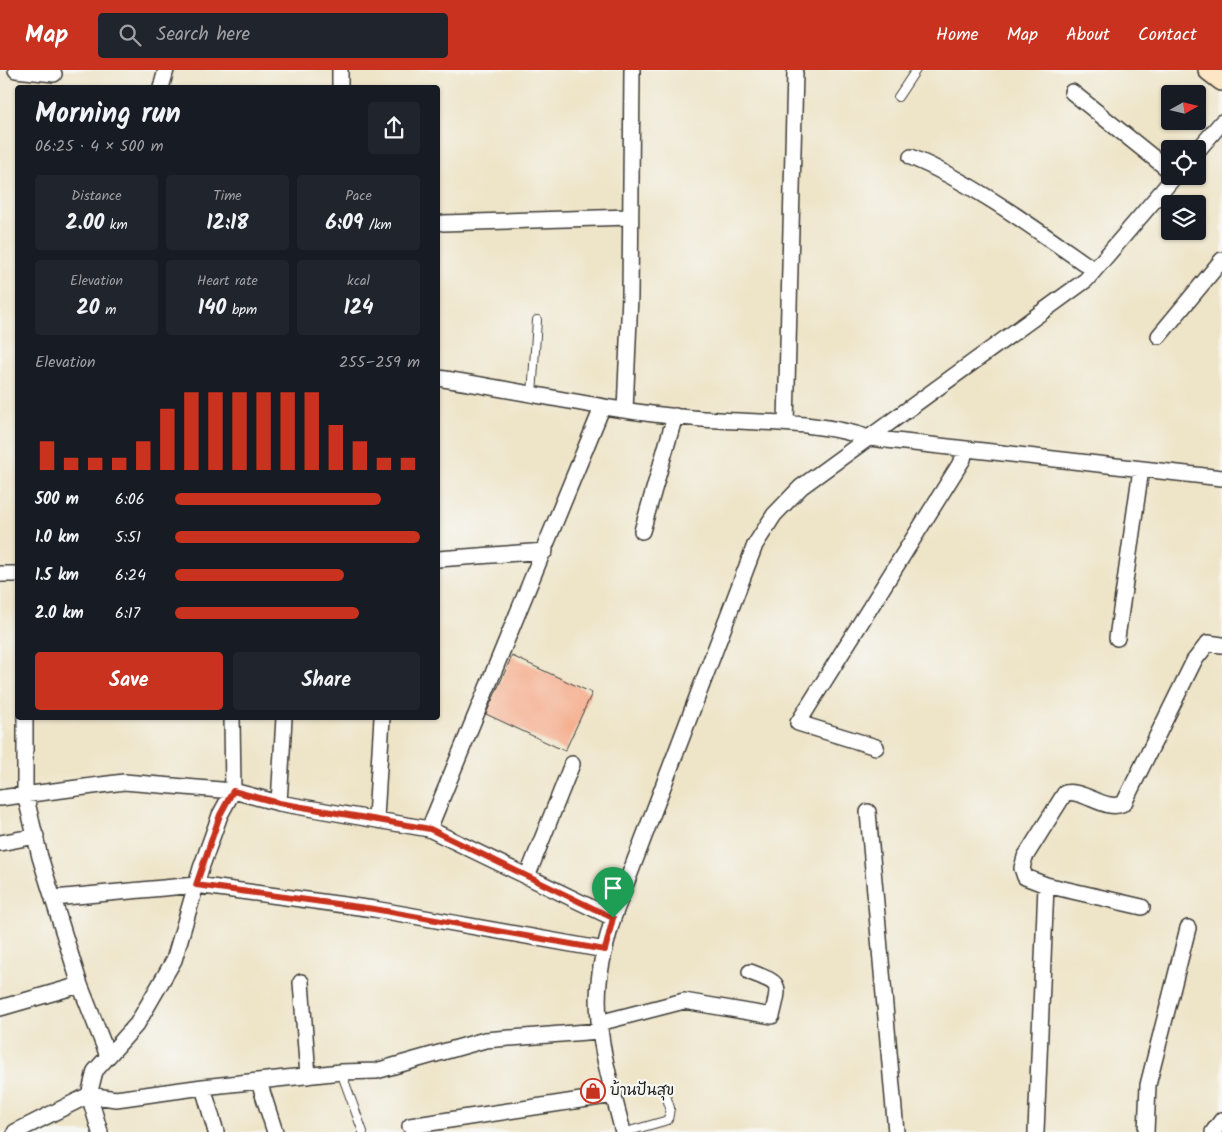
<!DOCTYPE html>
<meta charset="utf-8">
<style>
body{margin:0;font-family:Kalam,"Playpen Sans Thai",sans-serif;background:#20242c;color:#f1f3f6;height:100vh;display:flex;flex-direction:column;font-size:19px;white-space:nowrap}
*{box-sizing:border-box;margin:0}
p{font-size:16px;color:#9ea1a6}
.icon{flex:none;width:28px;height:28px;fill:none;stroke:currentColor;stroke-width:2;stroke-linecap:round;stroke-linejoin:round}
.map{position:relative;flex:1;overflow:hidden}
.sheet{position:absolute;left:15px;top:15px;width:425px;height:635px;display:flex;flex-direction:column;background:#171b24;border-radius:5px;box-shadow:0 1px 4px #0004}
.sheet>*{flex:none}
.needle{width:32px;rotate:82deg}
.tools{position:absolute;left:1161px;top:15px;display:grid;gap:10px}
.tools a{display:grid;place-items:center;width:45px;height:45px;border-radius:5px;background:#171b24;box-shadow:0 1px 4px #0004;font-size:25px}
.pin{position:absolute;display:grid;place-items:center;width:42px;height:42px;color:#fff;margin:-51px -21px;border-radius:50% 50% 50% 0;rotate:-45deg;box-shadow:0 0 5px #0007}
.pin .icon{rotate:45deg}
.round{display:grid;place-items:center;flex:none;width:52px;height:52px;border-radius:5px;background:#20242c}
.overview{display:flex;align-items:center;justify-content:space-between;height:85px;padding:0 20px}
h1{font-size:28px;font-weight:800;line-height:38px}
.stats{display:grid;grid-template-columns:repeat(3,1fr);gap:8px;height:85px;padding:5px 20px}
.stats div{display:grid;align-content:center;border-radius:5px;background:#20242c;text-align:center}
.stats b{font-size:21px;font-weight:800}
.stats small{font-size:14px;font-weight:400}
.stats p{font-size:14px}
.chart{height:140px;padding:10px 20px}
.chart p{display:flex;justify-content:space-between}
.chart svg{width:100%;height:90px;margin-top:5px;stroke:#c8321e;stroke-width:6}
.cta{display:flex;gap:10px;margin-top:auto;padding:10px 20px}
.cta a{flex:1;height:58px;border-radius:5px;background:#c8321e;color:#fff;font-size:20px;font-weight:800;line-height:58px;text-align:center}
.cta a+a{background:#20242c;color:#f1f3f6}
ul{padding:0 20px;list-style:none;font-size:16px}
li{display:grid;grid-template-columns:80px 60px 1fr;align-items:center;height:38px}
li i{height:12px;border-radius:6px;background:#c8321e}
header{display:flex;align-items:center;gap:30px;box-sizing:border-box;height:70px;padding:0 25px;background:#c8321e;color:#fff}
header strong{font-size:24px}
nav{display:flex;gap:28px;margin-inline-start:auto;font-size:18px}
.search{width:350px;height:45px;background:#20242c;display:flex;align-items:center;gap:12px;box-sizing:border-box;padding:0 18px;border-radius:5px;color:#9ea1a6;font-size:19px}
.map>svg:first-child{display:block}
</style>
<header>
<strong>Map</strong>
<div class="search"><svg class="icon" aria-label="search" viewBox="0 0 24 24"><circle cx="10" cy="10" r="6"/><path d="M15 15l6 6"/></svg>Search here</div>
<nav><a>Home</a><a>Map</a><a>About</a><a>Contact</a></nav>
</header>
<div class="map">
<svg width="1222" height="1062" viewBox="0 0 1222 1062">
<rect width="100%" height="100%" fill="#f6f6f2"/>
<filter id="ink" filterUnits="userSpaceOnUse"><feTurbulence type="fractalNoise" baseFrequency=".02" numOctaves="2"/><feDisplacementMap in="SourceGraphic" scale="10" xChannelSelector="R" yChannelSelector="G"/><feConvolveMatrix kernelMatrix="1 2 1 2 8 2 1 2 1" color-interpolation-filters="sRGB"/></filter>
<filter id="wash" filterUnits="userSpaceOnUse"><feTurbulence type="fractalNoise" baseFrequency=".0096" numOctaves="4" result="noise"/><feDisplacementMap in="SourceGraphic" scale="20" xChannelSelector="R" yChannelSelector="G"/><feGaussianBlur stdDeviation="1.12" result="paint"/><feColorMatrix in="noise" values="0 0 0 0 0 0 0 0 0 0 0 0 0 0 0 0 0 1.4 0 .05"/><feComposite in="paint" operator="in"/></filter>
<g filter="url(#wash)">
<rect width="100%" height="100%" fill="#eee4c8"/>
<g id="blocks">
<path fill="#f5af8f" d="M 512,586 L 592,623 L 565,681 L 486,644 Z"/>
</g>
</g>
<g filter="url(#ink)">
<use href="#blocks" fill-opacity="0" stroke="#3c3a36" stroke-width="1"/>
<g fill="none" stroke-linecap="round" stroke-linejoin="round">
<defs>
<path id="lane" d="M 898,27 L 916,0
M 532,325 L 537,250
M 341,1002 L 363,1062
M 626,1062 L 668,1050 L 670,1038 L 664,1019"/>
<path id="street" d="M 16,0 L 54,4
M 340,0 L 340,18
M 161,18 L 166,0
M 1072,22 L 1170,101
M 1198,80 L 1222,52
M 911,87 C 977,115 1035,159 1094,200
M 443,153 L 630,147
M 1159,266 L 1222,190
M 438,308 C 523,321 606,341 692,348 C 751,354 812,349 869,368 L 1222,408
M 625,340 L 630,226 L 632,0
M 786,353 L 795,3
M 642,461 L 675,346
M 438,489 L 545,481
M 0,504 L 18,504
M 1117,568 L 1141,399
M 25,648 L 25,724 L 40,787 L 80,915 L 108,986
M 876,677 L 798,653 L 963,389 L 965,380
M 0,728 L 124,712 L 233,721 L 232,648
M 279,733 L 284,648
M 868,742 L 896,1062
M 376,748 L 382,648
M 429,759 L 602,338
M 0,773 L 36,766
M 527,807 L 572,694
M 54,828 L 196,815 L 374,839 L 605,880
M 1142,837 L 1046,815 L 1025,807 L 1022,798 L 1025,787 L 1065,723 C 1085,719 1106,743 1124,733 L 1194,591 L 1208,573 L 1222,575
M 301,912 L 308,1006
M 0,938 L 80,915
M 599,953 L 684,931 L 772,946 C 780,913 782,914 750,902
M 259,1012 L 275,1062
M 203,1017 L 216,1062
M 410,1056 L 614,1025
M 15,1062 L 89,1025 L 116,1029 L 203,1017 L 341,1002 L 376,1001 L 485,970 L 599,961
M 100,1062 L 89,1025 L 95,1001 L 137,954 L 174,890 L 201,798 L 220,745 L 233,721 L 279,733 L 429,759 L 613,848
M 623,1062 C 611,1014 594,962 599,912 C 601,890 607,869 613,848 L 755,475 L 774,445 L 801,417 L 1086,210 L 1175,106
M 1036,1062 L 1046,815
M 1146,1062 L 1148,1015 L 1188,858
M 1213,1062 L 1222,1050"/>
<path id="secondary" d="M 1209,0 L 1222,10"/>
</defs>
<use href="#lane" stroke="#3c3a36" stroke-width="10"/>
<use href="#street" stroke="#3c3a36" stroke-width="18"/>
<use href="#secondary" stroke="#3c3a36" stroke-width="24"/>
<use href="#lane" stroke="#fff" stroke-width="8"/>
<use href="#street" stroke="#fff" stroke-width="15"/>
<use href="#secondary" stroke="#fde5c5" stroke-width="21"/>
</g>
</g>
<g fill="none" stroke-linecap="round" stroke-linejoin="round" filter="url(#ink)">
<defs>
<path id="route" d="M 233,721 L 279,733 L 430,759 L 613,848 L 605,880 L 374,839 L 196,815 L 220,745 Z"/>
</defs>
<use href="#route" stroke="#fff" stroke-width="10"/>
<use href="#route" stroke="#c8321e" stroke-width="6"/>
</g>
<defs>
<symbol id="shop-ring" viewBox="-11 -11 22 22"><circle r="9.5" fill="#f6f6f2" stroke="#c8321e" stroke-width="1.5"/><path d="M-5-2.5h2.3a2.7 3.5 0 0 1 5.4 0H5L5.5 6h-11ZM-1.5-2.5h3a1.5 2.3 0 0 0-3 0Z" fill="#c8321e"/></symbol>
</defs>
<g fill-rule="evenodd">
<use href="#shop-ring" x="579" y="1007" width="28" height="28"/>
</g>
<g text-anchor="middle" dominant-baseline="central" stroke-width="4.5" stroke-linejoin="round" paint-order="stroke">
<g font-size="15" fill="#1c1c1c" stroke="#f6f6f2" text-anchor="start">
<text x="610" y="1021">บ้านปันสุข</text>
</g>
</g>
</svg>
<div class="tools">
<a><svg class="needle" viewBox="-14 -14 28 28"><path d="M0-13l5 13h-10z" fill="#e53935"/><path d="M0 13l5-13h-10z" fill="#9ea1a6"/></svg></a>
<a><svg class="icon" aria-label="locate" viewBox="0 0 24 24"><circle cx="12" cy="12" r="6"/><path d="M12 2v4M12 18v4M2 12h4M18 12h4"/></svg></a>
<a><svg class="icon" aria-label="layers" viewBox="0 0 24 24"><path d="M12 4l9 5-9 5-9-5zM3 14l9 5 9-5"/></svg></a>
</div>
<div class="pin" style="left:613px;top:848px;background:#1e9e55"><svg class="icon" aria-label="arrive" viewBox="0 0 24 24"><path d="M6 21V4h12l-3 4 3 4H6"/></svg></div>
<section class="sheet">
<div class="overview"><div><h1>Morning run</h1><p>06:25 · 4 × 500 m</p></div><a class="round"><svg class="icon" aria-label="share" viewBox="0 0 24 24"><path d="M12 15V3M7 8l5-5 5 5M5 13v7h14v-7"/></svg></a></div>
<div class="stats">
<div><p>Distance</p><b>2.00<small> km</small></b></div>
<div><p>Time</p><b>12:18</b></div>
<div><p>Pace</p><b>6:09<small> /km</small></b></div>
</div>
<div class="stats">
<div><p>Elevation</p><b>20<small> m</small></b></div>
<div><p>Heart rate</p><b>140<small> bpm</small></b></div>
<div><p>kcal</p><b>124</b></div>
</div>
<div class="chart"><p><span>Elevation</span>255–259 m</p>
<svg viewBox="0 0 160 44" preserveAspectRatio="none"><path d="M5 44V30M15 44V38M25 44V38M35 44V38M45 44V30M55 44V14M65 44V6M75 44V6M85 44V6M95 44V6M105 44V6M115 44V6M125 44V22M135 44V30M145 44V38M155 44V38"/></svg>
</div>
<ul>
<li><b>500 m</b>6:06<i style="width:84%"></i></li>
<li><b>1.0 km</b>5:51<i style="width:100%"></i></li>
<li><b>1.5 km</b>6:24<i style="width:69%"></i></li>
<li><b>2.0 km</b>6:17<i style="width:75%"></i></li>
</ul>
<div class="cta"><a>Save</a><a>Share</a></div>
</section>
</div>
